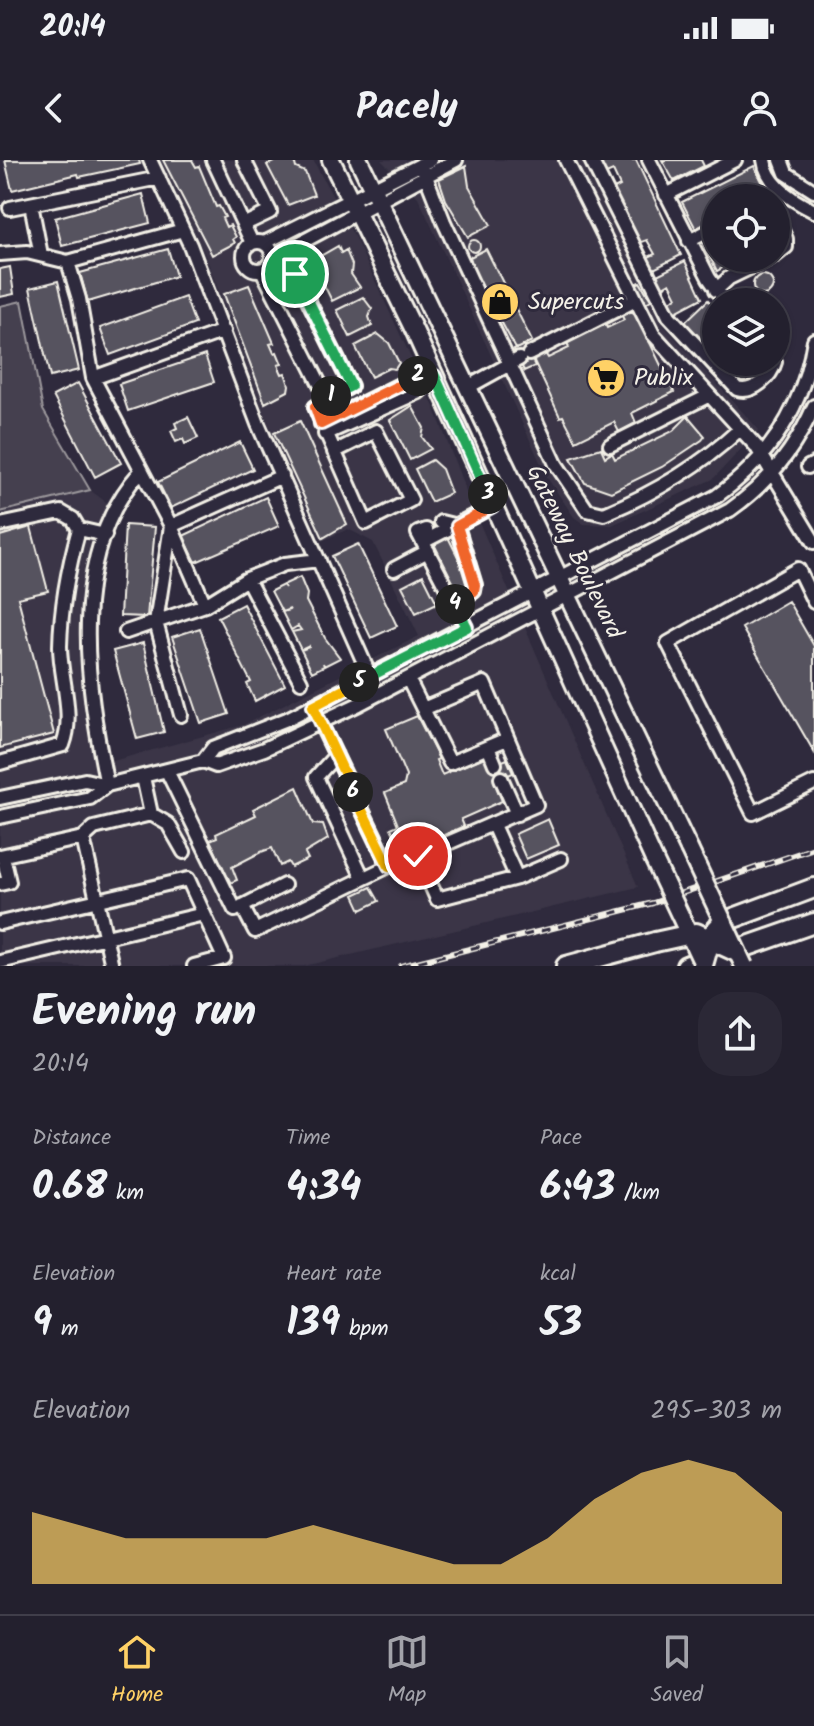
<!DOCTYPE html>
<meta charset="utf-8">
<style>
body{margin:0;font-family:Kalam,sans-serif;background:#2b2836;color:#f1f3f6;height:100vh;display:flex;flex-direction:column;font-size:30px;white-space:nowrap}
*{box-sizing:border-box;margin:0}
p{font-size:26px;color:#a3a3aa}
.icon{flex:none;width:44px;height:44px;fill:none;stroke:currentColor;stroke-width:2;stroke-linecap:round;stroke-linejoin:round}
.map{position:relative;height:806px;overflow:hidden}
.details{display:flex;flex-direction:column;background:#23202e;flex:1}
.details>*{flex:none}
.tools{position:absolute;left:702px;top:24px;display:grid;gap:16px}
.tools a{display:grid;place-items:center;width:88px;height:88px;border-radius:50%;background:#23202e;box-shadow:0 2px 6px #0004,0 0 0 2px #403e4a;font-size:40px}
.pin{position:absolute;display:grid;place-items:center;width:68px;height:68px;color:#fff;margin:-34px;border:4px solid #fff;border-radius:50%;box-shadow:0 2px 8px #0007}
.km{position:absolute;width:40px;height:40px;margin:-20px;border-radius:50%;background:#222;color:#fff;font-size:22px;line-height:40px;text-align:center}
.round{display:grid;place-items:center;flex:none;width:84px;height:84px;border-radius:32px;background:#2b2836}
.headline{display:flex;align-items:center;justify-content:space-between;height:136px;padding:0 32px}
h1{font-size:44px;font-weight:700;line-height:60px}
.stats{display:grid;grid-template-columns:repeat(3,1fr);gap:12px;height:136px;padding:8px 32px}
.stats div{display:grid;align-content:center}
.stats b{font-size:40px;font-weight:700}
.stats small{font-size:22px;font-weight:400}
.stats p{font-size:22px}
.chart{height:224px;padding:16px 32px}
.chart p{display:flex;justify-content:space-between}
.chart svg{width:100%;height:144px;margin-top:8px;fill:#ffd166;opacity:.7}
.status{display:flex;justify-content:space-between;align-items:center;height:56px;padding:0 40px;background:#23202e;direction:ltr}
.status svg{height:22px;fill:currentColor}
header{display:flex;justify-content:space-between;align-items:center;height:104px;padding:0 32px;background:#23202e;font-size:36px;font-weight:700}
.tab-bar{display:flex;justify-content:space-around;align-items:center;height:112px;border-top:2px solid #403e4a;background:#23202e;font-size:22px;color:#a3a3aa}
.tab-bar a{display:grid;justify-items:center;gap:4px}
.tab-bar .active{color:#ffd166}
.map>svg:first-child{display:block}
</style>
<div class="status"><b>20:14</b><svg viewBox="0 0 49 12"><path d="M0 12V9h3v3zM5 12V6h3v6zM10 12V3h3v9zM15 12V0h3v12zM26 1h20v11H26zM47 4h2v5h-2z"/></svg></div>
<header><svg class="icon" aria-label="back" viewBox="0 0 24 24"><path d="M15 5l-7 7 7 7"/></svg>Pacely<svg class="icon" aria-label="person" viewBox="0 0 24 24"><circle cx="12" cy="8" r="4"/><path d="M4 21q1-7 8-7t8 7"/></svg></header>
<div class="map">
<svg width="814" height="806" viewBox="0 0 814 806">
<rect width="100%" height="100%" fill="#2f2a3d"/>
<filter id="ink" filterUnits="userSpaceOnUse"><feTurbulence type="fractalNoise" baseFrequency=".0125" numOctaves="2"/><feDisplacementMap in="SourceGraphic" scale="16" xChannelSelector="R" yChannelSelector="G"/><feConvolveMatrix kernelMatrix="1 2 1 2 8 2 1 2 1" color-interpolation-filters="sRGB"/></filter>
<g filter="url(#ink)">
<path fill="#3b3647" d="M 161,0 L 313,0 L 355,78 L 435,249 L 468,337 L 638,727 L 304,806 L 0,806 L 0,352 L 90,330 L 119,352 L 97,436 L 93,502 L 102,573 L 106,593 L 113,601 L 243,565 L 419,476 L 373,382 L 348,369 L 322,381 L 264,253 L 206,97 Z
M 381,0 L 582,0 L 664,166 L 759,270 L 713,319 L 612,365 L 584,364 L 574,357 L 548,319 L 418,37 Z"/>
<path fill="#454050" stroke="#9c989c" stroke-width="2" d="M 22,141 L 43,250 L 90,330 L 0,352 L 0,146 Z"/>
<path fill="#56525f" stroke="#f4f1e8" stroke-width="2" d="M 5,0 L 139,0 L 140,4 L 79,17 L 78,14 L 12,30 Z
M 163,0 L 192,0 L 196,7 L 199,6 L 216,47 L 219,46 L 225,57 L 222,58 L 226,67 L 230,65 L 236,77 L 233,79 L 235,83 L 212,95 Z
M 278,0 L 294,0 L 296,8 L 305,12 L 314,35 L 288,45 L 267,5 Z
M 606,0 L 636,0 L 681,95 L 652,110 L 646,98 L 655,94 L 647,80 L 639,83 L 612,30 L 620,26 L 613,11 L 604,15 L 599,4 Z
M 662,0 L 701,0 L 704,6 L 674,21 Z
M 466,6 L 469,26 L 491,65 L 468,77 L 446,40 L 439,19 Z
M 754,6 L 769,35 L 756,38 L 753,32 L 748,38 L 716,38 L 716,61 L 711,53 L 704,57 L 708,66 L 697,71 L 682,42 Z
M 143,34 L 150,63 L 62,86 L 55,58 Z
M 716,74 L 716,98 L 740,98 L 717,111 L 702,81 Z
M468 86a6 6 0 1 1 12 0a6 6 0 1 1-12 0Z
M 338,86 L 341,93 L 346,90 L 352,105 L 351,114 L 360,127 L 332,141 L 312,101 Z
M 168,89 L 176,116 L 88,142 L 80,113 Z
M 486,89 L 532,181 L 516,189 L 475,113 L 470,97 Z
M 685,101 L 702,138 L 674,153 L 668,142 L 677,137 L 670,123 L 661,128 L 655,116 Z
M 10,107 L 14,134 L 0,137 L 0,109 Z
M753 125a10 10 0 1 1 20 0a10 10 0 1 1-20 0Z
M 58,121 L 79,210 L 50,217 L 30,128 Z
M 640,122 L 651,140 L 644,144 L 636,124 Z
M 249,125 L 274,183 L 270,184 L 274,193 L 277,192 L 282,204 L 278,205 L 282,214 L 285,213 L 289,225 L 288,231 L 265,243 L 224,134 Z
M 185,137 L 195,164 L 110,195 L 100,168 Z
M 363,137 L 372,149 L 369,157 L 372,166 L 350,177 L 337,150 Z
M 708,140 L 716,149 L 716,186 L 711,180 L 704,186 L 683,164 Z
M 633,148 L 674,232 L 632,253 L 636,263 L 619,272 L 614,262 L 576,281 L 563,256 L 560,257 L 533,199 L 545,193 L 548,198 L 569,188 L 567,182 L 605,164 L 607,168 L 624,160 L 621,154 Z
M 378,174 L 389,183 L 399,203 L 395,209 L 389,208 L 371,217 L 355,186 Z
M 524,185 L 535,206 L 524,211 L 514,190 Z
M 205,195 L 214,222 L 128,251 L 119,224 Z
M 725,202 L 766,202 L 767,203 L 742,227 L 722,205 Z
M 78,223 L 121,303 L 95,317 L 53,236 Z
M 412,246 L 424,268 L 422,277 L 431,289 L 410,300 L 390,260 Z
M 688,256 L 705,276 L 702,280 L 662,307 L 611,332 L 585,323 L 571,298 L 601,288 L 605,297 L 612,293 L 615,299 L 673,271 Z
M 188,257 L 198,278 L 185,284 L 183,279 L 176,282 L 171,271 L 177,268 L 175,263 Z
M 300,261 L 347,364 L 323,378 L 274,273 Z
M 240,282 L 253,309 L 171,348 L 158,322 Z
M 432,300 L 442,309 L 451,333 L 431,342 L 415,309 Z
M 266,337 L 279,366 L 196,402 L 183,376 Z
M 125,365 L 155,367 L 147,457 L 120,456 Z
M 31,367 L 48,431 L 18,438 L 54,574 L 0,588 L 0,376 Z
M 447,375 L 472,425 L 458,432 L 433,382 Z
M 358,384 L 397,466 L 371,478 L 332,396 Z
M 423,415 L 437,443 L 416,453 L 402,426 Z
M 300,417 L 307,434 L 306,441 L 325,478 L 340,498 L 324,506 L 323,503 L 324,506 L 312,512 L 301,490 L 309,487 L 309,486 L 301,490 L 292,472 L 301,470 L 298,466 L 291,470 L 282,452 L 289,450 L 290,449 L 282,452 L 271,431 L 283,425 L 285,428 L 283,425 Z
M 788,441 L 814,486 L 814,592 L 742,468 Z
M 243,444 L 285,525 L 255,541 L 247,524 L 251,522 L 218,457 Z
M 200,468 L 229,554 L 201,563 L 172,477 Z
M 143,483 L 164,572 L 137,579 L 113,491 Z
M 417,556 L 439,599 L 436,600 L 442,615 L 486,596 L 491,606 L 507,599 L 513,613 L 494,621 L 502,641 L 461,659 L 464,666 L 433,680 L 429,672 L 399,685 L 391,668 L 398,665 L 385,633 L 404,625 L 406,616 L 386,569 Z
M 297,627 L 313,664 L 323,665 L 328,679 L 305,693 L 308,699 L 291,707 L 288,702 L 280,706 L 272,688 L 261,692 L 232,707 L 237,720 L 230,723 L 210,680 L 217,677 L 216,674 L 256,655 L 253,649 Z
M 548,659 L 559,685 L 526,699 L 515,674 Z
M 371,727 L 379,741 L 361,750 L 354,735 Z"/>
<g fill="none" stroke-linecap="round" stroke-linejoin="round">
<defs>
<path id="minor" d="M 150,0 L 190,85 L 258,264 L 370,516
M 213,0 L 252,83
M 244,0 L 270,52 L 245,64
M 566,0 L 653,174 L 756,286 L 814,382
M 591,0 L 669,156 L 737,229 C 753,234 771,217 775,202
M 649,0 L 709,118 L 726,142
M 764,0 C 767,24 793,41 814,51
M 781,0 L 786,13 L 814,31
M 421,4 L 444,62 L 556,304 L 587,350 L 604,354 C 655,333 700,306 740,269
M 666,35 L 735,0
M 31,44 L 41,95
M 10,48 L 159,18
M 776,59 L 786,79 L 786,87 L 776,95
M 689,81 L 716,67
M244 96a14 14 0 1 1 28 0a14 14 0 1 1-28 0Z
M 264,83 L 430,0
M 0,94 L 27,92 L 68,102 L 183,70
M 272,98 L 456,0
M 68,102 L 79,139 L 93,218 L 171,366 L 205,445
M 262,110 L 327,238
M 271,127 L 295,114 L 351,226 L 315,247 L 366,363 L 411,340 L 376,271 L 334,292
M 716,130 L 729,118 L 770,98
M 529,194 L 636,140
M 93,218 L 224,171
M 468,227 L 519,199
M 321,264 L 417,216 L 435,216
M 325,274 L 419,232 L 435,216
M 610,285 L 708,236
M 808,307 L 814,304
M 441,362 L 457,366 L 475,425 L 474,431 L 454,443
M 0,365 L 61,352 L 73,359 L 79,369 L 105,375
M 426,370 L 418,373 L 467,467
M 423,382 L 493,346
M 394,409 L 428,391
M 247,419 L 301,522
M 814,442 L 798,409 L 668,483 L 753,653 L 814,623
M 126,472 L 205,445 L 247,419 L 285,404 L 319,400
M 408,519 L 423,549 L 484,523 L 536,645 L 418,696
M 423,549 L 450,603 L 507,579
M 181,555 L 156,462 L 171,366 L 282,316
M 488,587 L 495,604
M 336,595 L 316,617 L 363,718
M 203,601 L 213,588 L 287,559 L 717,336 C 770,298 804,245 814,180
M 0,603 L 63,585 C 75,554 60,518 60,486 C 61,445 68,408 79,369
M 167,611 L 235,750 L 284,725
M 501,618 L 517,654
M 107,625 C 86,525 66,394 141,311
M 0,638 L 85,620 L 107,625 L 203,601 L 216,606 L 264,589 L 359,544 L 730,350 C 767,324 796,288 814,246
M 151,654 L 168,664 L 184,692
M 0,657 L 90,638 L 107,625
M 493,665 L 517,718
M 83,678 L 94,668 L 151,654 L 143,617
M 0,696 L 83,678 L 112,806
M 389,706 L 418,696 L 437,739 L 517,718 L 561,699
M 0,724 L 9,722 L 3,696
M 242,746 L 255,771 L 389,706 L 317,556
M 0,763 L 188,719 L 224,798 L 194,806
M 0,802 L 204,754"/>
<path id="major" d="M 331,0 L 414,170 L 654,700
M 359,0 L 689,689"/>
<path id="highway" d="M 723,762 L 814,728
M 745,787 L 814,763
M 566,806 L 655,782
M 686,806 L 691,804"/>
</defs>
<use href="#minor" stroke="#f4f1e8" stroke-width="18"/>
<use href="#major" stroke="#f4f1e8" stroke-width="22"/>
<use href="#highway" stroke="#f4f1e8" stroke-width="24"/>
<use href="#minor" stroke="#2f2a3d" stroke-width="12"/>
<use href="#major" stroke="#2f2a3d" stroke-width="16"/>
<use href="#highway" stroke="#2f2a3d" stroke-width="18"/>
<defs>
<path id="rail" d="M 401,806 L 653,743 L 814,688"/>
</defs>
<use href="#rail" stroke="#f4f1e8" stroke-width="6"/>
<use href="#rail" stroke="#2f2a3d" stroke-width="3" stroke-dasharray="9" stroke-linecap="butt"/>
<defs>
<path id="major-bridge" d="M 689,689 L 744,806
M 654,700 L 704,806"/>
<path id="highway-bridge" d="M 655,782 L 696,773 L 737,792
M 703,805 L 712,774 L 723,762"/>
</defs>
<use href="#major-bridge" stroke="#f4f1e8" stroke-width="22" stroke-linecap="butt"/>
<use href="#highway-bridge" stroke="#f4f1e8" stroke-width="24" stroke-linecap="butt"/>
<use href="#major-bridge" stroke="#2f2a3d" stroke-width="16"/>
<use href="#highway-bridge" stroke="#2f2a3d" stroke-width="18"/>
</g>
</g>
<g fill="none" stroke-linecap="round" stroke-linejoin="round" filter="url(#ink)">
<defs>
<path id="split-1" d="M 295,114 L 351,226 L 331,236"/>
<path id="split-2" d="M 331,236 L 315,247 L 321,264 L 418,216"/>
<path id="split-3" d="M 418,216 L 435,216 L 488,334"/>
<path id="split-4" d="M 455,444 L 474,431 L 475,425 L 457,366 L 493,346 L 488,334"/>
<path id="split-5" d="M 359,522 L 467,467 L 455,444"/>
<path id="split-6" d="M 353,632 L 313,546 L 359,522"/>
<path id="split-7" d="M 353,632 L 389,706 L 418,696"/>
</defs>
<use href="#split-1" stroke="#fff" stroke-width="16"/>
<use href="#split-2" stroke="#fff" stroke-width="16"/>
<use href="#split-3" stroke="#fff" stroke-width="16"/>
<use href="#split-4" stroke="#fff" stroke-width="16"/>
<use href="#split-5" stroke="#fff" stroke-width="16"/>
<use href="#split-6" stroke="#fff" stroke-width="16"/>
<use href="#split-7" stroke="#fff" stroke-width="16"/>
<use href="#split-1" stroke="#22a559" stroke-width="10"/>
<use href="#split-2" stroke="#f0652b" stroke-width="10"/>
<use href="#split-3" stroke="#22a559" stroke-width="10"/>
<use href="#split-4" stroke="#f0652b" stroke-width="10"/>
<use href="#split-5" stroke="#22a559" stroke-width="10"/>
<use href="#split-6" stroke="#f5b400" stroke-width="10"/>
<use href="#split-7" stroke="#f5b400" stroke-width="10"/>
</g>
<defs>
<symbol id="shop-disc" viewBox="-11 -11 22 22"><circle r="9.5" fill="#ffd166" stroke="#2f2a3d"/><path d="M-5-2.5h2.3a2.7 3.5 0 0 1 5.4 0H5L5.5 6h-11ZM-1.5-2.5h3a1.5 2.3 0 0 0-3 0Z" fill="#111"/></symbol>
<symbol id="supermarket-disc" viewBox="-11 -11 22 22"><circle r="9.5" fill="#ffd166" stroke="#2f2a3d"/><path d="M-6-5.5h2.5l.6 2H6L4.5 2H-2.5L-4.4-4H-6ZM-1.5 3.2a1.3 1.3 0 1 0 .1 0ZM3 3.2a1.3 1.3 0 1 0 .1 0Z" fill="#111"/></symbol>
</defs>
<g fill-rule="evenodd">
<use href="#shop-disc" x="478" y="120" width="44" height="44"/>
<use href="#supermarket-disc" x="584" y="196" width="44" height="44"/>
</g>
<g text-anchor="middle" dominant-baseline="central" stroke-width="6" stroke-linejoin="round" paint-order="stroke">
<g font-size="24" fill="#f4f1e8" stroke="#2f2a3d" text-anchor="start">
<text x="528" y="142">Supercuts</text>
<text x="634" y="218">Publix</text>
</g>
<g font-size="24" fill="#f4f1e8" stroke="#2f2a3d">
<text transform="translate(574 392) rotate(64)">Gateway Boulevard</text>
</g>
</g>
</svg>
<div class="tools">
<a><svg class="icon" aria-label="locate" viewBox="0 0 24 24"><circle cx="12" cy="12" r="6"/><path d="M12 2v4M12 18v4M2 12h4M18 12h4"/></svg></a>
<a><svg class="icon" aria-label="layers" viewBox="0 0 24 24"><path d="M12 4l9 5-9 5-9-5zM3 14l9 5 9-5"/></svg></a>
</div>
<div class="pin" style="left:295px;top:114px;background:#1e9e55"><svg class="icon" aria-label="arrive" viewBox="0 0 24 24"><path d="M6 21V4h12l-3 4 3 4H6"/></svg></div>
<div class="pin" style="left:418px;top:696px;background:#d93025"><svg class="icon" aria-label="check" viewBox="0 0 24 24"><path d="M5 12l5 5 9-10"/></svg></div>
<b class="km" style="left:331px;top:236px">1</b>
<b class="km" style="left:418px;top:216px">2</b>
<b class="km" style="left:488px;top:334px">3</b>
<b class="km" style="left:455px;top:444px">4</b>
<b class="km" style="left:359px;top:522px">5</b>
<b class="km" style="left:353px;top:632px">6</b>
</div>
<section class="details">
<div class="headline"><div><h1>Evening run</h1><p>20:14</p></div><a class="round"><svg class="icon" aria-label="share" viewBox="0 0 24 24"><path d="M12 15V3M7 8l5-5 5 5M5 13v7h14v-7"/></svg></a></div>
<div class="stats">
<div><p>Distance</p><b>0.68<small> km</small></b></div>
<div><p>Time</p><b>4:34</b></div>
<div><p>Pace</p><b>6:43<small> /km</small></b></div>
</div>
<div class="stats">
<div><p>Elevation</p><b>9<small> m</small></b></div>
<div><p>Heart rate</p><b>139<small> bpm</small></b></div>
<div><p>kcal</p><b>53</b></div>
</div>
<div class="chart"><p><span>Elevation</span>295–303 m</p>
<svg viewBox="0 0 160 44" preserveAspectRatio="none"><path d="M0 44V22L10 26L20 30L30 30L40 30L50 30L60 26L70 30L80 34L90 38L100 38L110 30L120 18L130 10L140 6L150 10L160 22V44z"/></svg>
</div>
</section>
<nav class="tab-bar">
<a class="active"><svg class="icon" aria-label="home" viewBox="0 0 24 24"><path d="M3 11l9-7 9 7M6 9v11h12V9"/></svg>Home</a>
<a><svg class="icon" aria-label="map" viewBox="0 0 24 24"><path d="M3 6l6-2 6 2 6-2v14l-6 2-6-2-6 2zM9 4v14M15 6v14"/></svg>Map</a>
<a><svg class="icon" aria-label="saved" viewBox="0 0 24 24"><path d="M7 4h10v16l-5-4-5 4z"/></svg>Saved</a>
</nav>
